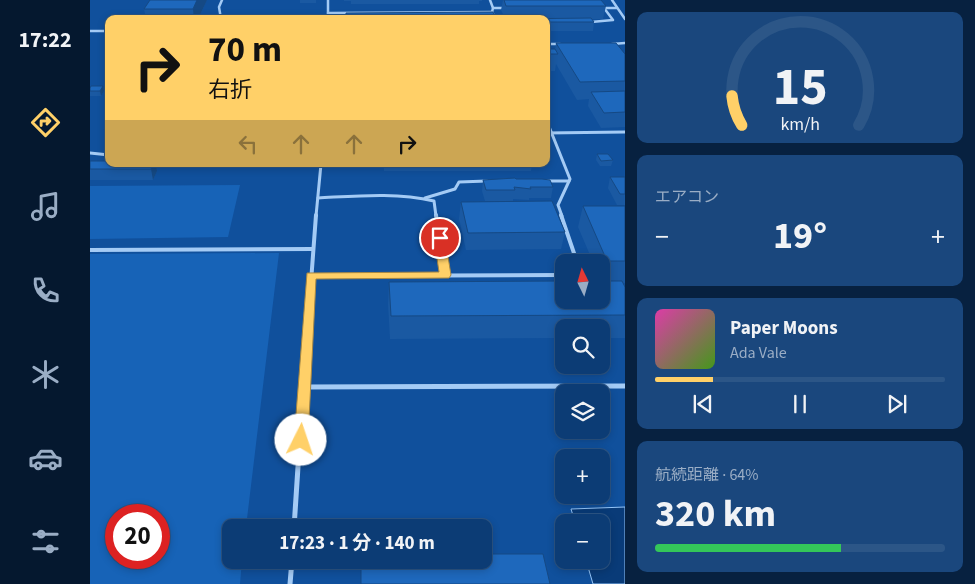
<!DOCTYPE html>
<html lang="ja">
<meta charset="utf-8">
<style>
:root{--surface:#0c3c75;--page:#1a477d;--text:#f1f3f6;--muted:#9aadc5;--line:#2c5687;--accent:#ffd068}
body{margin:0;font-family:"Source Sans 3","Noto Sans JP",sans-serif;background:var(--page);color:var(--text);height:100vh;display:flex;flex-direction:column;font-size:19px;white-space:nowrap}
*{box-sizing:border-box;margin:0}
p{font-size:16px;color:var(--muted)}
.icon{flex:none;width:28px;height:28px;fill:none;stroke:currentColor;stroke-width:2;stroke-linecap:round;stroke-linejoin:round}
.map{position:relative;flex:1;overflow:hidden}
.side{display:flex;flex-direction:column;gap:12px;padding:12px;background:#072140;width:350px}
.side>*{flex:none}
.hud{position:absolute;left:15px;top:15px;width:445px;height:152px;border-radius:10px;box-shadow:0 2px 8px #0003,0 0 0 1px var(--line);background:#ffd068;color:#111;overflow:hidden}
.needle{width:32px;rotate:355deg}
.fabs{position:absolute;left:465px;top:254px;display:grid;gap:10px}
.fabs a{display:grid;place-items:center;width:55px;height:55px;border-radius:10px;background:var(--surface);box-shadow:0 2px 8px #0003,0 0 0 1px var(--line);font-size:25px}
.speed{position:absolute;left:15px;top:504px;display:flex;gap:10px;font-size:25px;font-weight:700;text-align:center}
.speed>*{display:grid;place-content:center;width:65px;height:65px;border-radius:50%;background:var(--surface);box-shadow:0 2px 8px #0003,0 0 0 1px var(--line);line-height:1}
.speed .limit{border:8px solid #d22;background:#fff;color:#111}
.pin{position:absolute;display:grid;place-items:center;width:42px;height:42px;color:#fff;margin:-21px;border:2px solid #fff;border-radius:50%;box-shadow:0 1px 5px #0007}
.me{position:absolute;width:55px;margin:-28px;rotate:4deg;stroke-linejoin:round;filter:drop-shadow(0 0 4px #0008)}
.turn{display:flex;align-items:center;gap:18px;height:105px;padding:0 20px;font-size:22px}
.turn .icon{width:65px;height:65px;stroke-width:2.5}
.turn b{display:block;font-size:35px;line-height:42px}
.lanes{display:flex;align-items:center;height:48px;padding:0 20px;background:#0003;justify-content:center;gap:25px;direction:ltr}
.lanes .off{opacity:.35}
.big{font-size:38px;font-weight:700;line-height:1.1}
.side .widget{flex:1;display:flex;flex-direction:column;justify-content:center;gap:8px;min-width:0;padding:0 18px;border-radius:10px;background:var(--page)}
.side .dial{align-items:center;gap:0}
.dial svg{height:130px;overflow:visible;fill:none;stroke:var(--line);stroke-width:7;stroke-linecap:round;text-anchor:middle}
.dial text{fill:var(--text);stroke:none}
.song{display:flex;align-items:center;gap:15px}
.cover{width:60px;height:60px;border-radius:8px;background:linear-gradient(135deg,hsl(320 70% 55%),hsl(100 70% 35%))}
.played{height:5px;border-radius:2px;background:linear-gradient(90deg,var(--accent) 20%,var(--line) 20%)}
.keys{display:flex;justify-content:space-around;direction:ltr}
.heat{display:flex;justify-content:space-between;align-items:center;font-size:28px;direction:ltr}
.charge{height:8px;border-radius:4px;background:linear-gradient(90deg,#34c759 64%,var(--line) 0)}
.trip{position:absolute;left:132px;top:519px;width:270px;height:50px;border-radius:10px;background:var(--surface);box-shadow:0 2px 8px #0003,0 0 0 1px var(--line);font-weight:700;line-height:50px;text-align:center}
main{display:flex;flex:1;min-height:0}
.dock{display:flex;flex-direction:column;width:90px;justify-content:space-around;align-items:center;background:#05182f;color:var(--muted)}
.dock .icon{width:35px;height:35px}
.dock .active{color:var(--accent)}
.dock b{font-size:22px;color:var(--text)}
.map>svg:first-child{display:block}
.green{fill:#1763b7;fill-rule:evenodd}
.water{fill:#093b78;stroke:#96c6f8}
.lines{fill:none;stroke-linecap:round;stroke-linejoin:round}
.lane-far3{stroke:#a4cbf5;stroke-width:2.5}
.lane-far2{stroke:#a4cbf5;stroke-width:3}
.lane-far1{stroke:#a4cbf5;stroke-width:4}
.lane{stroke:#a4cbf5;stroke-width:5}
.wall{fill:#1a59a2}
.shaded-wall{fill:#154984}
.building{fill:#1e68bc;stroke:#154984}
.route{fill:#ffd068;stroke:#a68744}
</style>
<main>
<nav class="dock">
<b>17:22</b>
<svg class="icon active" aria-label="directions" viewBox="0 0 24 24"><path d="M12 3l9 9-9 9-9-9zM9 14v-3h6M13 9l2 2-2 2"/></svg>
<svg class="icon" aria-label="music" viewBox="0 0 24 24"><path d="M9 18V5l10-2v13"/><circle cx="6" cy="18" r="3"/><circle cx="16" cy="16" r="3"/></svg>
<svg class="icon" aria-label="phone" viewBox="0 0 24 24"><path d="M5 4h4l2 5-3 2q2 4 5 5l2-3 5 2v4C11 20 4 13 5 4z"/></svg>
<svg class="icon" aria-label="climate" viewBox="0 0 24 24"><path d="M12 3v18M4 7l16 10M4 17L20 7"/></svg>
<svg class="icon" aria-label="car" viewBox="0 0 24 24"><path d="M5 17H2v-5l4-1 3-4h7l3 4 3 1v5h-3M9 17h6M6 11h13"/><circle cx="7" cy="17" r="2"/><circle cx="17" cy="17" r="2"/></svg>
<svg class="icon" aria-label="filters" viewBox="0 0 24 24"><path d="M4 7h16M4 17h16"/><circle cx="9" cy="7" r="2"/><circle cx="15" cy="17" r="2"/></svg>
</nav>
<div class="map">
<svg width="535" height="584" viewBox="0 0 535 584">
<rect width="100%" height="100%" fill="#10509c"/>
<g class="green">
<path d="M150,185L138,237L0,239V186Z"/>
<path d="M189,253L156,527L141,528V560H152L150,584H0V254ZM26,515H69V558H26Z"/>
</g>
<path class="water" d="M535,507V584H503L496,560H511V522H485L481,509Z"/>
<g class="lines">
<g class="lane-far3">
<path d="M238,0V19"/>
<path d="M400,0L403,8L402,12L406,19"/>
<path d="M522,0L535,19"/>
<path d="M403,8H416"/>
<path d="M510,8H527"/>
<path d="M238,13L402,12"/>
<path d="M131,19L129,7L132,0"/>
<path d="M501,22L523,20L514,8"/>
<path d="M0,31H19"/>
<path d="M456,44H470"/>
<path d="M522,44L535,43"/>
</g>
<g class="lane-far2">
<path d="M456,119L480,179L468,205L472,216"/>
<path d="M456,133L535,132"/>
<path d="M0,153L19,155"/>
<path d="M457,181H479"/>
<path d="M228,198C267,196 305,192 344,201L346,216"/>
<path d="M335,198L365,189L369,182L397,181"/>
<path d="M226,216L231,164"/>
</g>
<g class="lane-far1">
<path d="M346,215L355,275"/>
<path d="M471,215L487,262"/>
<path d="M0,250L223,249"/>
<path d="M221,276L474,275"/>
<path d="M214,376L226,215"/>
</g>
<g class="lane">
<path d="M215,387L535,386"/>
<path d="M204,528L214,375"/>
<path d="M200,584L202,560"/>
</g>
</g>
<g class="wall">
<path d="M60,0H117L108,19H56L54,9Z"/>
<rect x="210" y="0" width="16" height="3"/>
<path d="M254,0H392V1H389V4H261V1H254Z"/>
<path d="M413,0H511L516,6L513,19H502L504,22L503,31H456V19L415,18L411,10Z"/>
<path d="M256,13L405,17V19H256Z"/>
<path d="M466,43L535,54V53V127L511,128L498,106L499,99L487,100L466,64L465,71H456V49L465,50Z"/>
<path d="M13,86L14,91L11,96H0V88Z"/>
<path d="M19,123V141H17L14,130Z"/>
<path d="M507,154L523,160L521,166H510L506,160Z"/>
<path d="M0,161L66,164L67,171L63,180H0Z"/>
<path d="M294,164H442L441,171H294Z"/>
<path d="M520,177H535V205H527L518,188Z"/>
<path d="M426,179L463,187L461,198H439V200L423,199V201H395L392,191L393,180Z"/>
<path d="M371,202L475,232L471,249L376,250L369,219Z"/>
<path d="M493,206H535V283H533L535,287V338H511V328H474V338L300,339L298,304L299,282L511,300V262H503L488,227Z"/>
</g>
<g class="shaded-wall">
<path d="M107,0H117L108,19H104L103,9Z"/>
<path d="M13,86L14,91L11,96L10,91Z"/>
<path d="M64,164H66L67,171L63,180L61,169Z"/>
</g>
<g class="building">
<path d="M60,0H107L103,9H54Z"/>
<path d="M414,0H511L516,6H416Z"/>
<path d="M403,12L405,17H398L399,19H261V17H256V13Z"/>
<path d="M501,18L504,22H456V19H420Z"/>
<path d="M466,43H526L535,54V81L490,82Z"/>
<path d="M456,49H465L468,54H456Z"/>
<path d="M1,86H13L10,91H0V88Z"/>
<path d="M535,91V112L514,113L501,92Z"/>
<path d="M18,123H19V130H14Z"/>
<path d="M507,154H518L523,160L511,161Z"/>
<path d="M0,161H19V164H64L61,169H0Z"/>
<path d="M520,177H535V194H530Z"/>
<path d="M425,178L426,179H452L460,180L463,187H440L441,189L424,187L425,190H396L393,180Z"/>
<path d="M462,201L475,232L378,233L371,202Z"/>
<path d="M493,206H535V261H517Z"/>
<path d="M474,281V300H511V281H532L535,287V315L301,316L299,282Z"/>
<path d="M394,554H453L460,584H271V560H394Z"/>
</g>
<path class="route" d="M350,235L355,238L361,275L359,278L226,279L218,440L216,443L211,445L206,443L204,440L217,273L349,272L344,238Z"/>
</svg>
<div class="fabs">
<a><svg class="needle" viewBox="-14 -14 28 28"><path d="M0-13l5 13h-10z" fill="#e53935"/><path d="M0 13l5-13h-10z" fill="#9aadc5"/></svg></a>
<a><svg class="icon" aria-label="search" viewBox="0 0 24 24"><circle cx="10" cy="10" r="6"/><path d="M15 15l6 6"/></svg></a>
<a><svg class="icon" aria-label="layers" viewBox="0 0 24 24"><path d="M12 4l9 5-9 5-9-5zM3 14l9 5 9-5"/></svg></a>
<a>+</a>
<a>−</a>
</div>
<div class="speed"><div class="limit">20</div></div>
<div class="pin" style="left:350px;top:238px;background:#d93025"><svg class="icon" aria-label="arrive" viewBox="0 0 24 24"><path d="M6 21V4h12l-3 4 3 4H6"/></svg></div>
<svg class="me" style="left:211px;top:440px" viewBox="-20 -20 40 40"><circle r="19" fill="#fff"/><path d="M0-13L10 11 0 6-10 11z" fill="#ffd068"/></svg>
<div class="trip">17:23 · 1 分 · 140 m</div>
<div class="hud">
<div class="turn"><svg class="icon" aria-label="right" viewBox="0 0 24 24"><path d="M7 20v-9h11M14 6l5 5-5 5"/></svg><div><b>70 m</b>右折</div></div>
<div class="lanes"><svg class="icon off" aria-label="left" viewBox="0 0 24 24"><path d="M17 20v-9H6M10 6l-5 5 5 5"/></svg><svg class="icon off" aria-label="ahead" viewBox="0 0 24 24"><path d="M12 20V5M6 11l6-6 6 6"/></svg><svg class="icon off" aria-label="ahead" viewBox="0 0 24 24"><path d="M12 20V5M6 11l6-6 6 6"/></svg><svg class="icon" aria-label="right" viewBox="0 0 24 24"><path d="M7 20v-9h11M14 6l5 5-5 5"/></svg></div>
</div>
</div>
<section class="side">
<div class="widget dial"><svg viewBox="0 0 100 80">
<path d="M14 69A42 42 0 1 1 86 69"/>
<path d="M14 69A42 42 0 0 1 8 51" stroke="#ffd068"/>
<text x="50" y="56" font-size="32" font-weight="700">15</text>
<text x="50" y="72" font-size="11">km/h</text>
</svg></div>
<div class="widget"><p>エアコン</p>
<div class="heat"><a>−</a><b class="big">19°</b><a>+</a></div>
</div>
<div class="widget">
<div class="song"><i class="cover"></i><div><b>Paper Moons</b><p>Ada Vale</p></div></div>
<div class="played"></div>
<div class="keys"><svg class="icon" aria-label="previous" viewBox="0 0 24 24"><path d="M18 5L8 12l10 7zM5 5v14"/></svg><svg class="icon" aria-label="pause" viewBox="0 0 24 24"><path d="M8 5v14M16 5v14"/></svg><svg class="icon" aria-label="next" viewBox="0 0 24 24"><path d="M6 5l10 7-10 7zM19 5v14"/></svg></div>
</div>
<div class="widget"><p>航続距離 · 64%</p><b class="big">320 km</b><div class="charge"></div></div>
</section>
</main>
